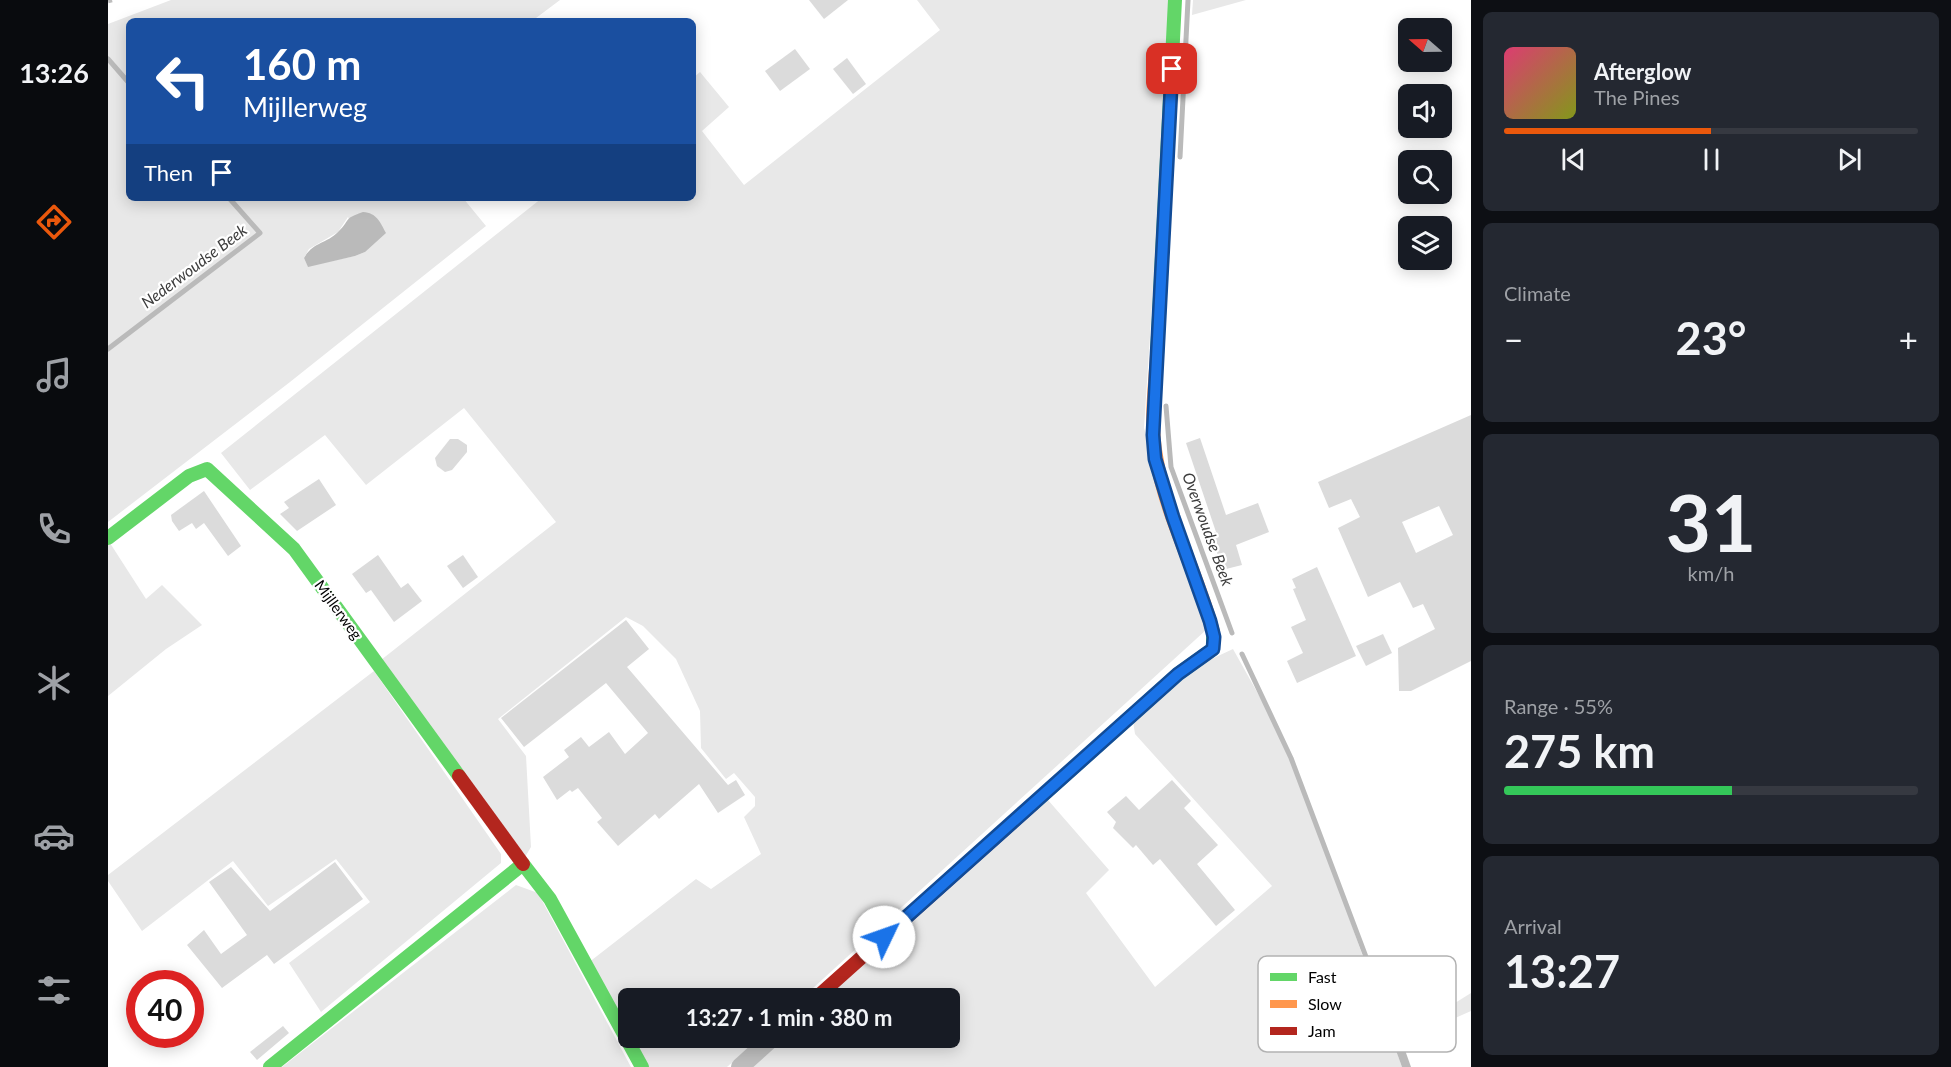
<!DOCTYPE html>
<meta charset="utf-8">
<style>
:root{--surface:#171b24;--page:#242831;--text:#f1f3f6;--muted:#9ea1a6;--line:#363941;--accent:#ea580c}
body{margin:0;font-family:Lato,sans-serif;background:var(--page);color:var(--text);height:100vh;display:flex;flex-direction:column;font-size:22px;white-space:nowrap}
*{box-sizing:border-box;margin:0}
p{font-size:20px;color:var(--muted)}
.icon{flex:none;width:33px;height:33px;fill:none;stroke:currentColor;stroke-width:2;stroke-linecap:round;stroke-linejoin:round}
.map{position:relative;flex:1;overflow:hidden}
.details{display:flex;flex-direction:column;gap:12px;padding:12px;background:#0d0f14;width:480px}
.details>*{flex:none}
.top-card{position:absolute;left:18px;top:18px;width:570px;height:183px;border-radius:9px;box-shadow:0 3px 15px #0003;background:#1a4fa0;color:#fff;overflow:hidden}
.needle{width:39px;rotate:290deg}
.tools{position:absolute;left:1290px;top:18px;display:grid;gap:12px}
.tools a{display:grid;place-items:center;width:54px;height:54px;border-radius:9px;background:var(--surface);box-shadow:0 3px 15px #0003;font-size:30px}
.speed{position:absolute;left:18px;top:970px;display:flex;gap:12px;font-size:30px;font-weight:700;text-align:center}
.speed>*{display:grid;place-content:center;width:78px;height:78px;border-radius:50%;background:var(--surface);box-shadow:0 3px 15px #0003;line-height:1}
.speed .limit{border:9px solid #d22;background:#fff;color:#111}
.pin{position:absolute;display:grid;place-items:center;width:51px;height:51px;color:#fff;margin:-26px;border-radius:12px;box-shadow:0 3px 9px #0006}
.me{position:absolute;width:66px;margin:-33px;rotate:48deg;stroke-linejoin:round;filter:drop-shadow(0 0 4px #0008)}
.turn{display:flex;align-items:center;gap:21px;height:126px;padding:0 18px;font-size:27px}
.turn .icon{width:78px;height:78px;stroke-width:2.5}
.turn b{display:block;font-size:42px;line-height:51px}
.then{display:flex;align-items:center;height:57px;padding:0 18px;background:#0003;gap:12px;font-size:22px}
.big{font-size:45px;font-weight:700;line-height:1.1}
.details .card{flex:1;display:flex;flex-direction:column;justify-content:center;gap:9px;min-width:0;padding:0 21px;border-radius:9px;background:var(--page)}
.details .dial{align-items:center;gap:0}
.dial b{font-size:78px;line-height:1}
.song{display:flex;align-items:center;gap:18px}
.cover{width:72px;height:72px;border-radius:9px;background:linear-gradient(135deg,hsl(340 70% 55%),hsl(70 70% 35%))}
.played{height:6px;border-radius:3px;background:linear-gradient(90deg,var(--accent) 50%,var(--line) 50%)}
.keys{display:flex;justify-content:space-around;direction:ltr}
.heat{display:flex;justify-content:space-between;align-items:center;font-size:33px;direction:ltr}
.charge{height:9px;border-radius:4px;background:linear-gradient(90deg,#34c759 55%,var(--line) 0)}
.trip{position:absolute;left:510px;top:988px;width:342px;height:60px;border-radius:9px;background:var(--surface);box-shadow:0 3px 15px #0003;font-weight:700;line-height:60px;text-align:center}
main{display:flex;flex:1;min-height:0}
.tab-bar{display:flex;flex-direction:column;width:108px;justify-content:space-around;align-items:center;background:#090b0e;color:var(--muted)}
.tab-bar .icon{width:42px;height:42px}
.tab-bar .current{color:var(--accent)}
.tab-bar b{font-size:27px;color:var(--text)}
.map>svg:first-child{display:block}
.green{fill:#e8e8e8;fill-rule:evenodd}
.water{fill:#bababa}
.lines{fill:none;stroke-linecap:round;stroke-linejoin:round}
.stream{stroke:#bababa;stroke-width:5}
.building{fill:#dbdbdb;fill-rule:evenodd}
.street{stroke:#bdbdbd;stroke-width:18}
.fast{stroke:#63d668;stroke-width:14}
.slow{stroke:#ff974d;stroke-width:14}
.jam{stroke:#b3261e;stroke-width:14}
.rail{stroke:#bdbdbd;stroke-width:4.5;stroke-dasharray:9 3 1.5 3;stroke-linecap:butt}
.route-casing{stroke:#114b97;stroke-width:15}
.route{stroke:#1a73e8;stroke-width:10}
.labels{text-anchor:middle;stroke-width:4.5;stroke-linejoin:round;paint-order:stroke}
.street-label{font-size:15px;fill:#000;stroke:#fff}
.water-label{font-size:16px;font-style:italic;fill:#3d3d3d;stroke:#fff}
.key{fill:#fff;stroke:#b2b2b2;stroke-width:1.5}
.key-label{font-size:16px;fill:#000}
</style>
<main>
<nav class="tab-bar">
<b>13:26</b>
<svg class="icon current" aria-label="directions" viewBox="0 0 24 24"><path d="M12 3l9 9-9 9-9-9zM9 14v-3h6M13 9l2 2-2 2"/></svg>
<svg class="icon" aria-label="music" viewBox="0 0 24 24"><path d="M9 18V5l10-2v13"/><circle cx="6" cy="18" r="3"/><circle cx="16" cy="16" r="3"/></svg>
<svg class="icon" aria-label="phone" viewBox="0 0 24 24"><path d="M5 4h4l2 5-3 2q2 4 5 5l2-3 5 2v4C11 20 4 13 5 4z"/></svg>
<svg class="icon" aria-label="climate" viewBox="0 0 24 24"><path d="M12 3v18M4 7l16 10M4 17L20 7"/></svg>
<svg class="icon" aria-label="car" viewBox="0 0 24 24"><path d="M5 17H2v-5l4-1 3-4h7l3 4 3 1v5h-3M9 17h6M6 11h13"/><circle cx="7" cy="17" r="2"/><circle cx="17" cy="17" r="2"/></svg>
<svg class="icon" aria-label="filters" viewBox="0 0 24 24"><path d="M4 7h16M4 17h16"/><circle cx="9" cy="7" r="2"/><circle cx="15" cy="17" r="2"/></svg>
</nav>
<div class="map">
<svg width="1363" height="1067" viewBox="0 0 1363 1067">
<rect width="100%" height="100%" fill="#fff"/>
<g class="green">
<path d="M63,0H452L424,21H21V198H355L378,226L182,382L0,522V24ZM240,217L257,252L247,256L200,266L196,258L201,249L230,232Z"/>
<path d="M809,0H1064L1036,428L1098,630L693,999H520V1033L480,963L588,879L603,889L653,854L636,817L647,806V797L626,773L618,779L593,748L592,711L568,659L535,626L518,617L390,719L418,756L423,847L417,857L273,660L448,522L356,408L258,485L217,435L142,490L113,453L434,198H585V78L592,72L621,107L594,131L636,185L832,30Z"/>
<path d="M1085,0H1138L1084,15Z"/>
<path d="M0,540L38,599L54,585L94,625L58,649L0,696Z"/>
<path d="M1125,649L1182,751L1294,1067H638L671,1038H842V999H715L940,800L1001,870L978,893L1047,987L1164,886L1027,734L1025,721L1095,663Z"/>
<path d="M266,671L393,854V863L213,1012L181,963L262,902L228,859L160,906L125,861L34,931L0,881V875Z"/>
<path d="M408,885L430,893L523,1067H174Z"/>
<path d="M1363,993V1011L1311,1034L1299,1033Z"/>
<path d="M523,1038H651L619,1067H540Z"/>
</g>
<g class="water">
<path d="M255,212C269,213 272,222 278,233L257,252L247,256L200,267L196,258C205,242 218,244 230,232C243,220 234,219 255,212Z"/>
<path d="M1282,1034L1292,1036L1303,1067H1294Z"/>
</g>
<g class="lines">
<g class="stream">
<path d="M0,59L21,83"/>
<path d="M1072,157L1080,0"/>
<path d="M0,349L152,233L121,198"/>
<path d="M1058,406L1063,467L1124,633"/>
<path d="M1134,654L1183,758L1289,1039"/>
</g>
</g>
<g class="building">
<path d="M701,0H740L716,19Z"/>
<path d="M687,49L702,69L672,91L657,71Z"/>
<path d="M739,58L758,84L745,94L725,69Z"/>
<path d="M1363,415V661L1303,691H1291L1290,648L1327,629L1315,604L1305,608L1292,582L1260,597L1230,528L1252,517L1243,499L1221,508L1210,482ZM1331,506L1345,535L1308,553L1294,522Z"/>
<path d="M1092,438L1118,515L1150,503L1161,532L1128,545L1134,565L1118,569L1115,558L1111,559L1103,533L1108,532L1078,443Z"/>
<path d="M342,439H350L359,445V452L344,470L337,472L329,466L327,458Z"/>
<path d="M211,479L228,505L189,531L172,514L181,508L176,502Z"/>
<path d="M96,491L133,546L120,556L96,523L88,529L84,523L71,531L64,521L63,515Z"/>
<path d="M270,555L293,588L300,583L314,601L286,622L263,590L258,593L244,574Z"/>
<path d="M355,555L370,577L355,588L339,566Z"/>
<path d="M1209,567L1248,656L1189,683L1179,661L1195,653L1183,627L1198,620L1185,589L1188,588L1184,579Z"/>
<path d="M518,620L541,649L519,667L620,785L628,780L637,795L610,813L591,784L551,819L547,814L510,846L489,822L494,818L470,788L464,792L462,790L449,800L435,777L461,757L456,750L473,737L481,747L501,732L517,754L540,733L498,683L416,747L393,718Z"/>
<path d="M1275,634L1284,653L1258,666L1248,646Z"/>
<path d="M1064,780L1083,801L1076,808L1110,845L1089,864L1127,910L1108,926L1052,859L1045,865L1028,845L1025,848L1005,828L1008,822L999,812L1018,796L1031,810Z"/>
<path d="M227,862L255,899L166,964L159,955L114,988L79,945L96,930L113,954L139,935L101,882L123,867L162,911Z"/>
<path d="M175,1026L181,1033L149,1060L142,1052Z"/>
</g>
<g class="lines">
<path class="street" d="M632,1067L664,1038"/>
<g class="fast">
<path d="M1049,355L1067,0"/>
<path d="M0,538L81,476L99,469L186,549L351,776"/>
<path d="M925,804L1070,674L1105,649V632"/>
<path d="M162,1067L415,864L442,899L534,1067"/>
</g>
<path class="slow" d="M1049,355C1047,388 1042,423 1048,456C1058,518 1090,573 1105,632"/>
<g class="jam">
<path d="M351,776L415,864"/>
<path d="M707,999L925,804"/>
</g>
<path class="rail" d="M0,1L4,0"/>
</g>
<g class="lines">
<g class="route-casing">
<path id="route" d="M776,937L1070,674L1105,649L1106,637L1102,621L1065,517L1047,459L1045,435L1064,69"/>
</g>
<use href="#route" class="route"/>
</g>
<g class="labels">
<g class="street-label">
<text transform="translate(230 610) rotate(54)" y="5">Mijllerweg</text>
</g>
<g class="water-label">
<text transform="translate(86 266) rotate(-37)" y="6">Nederwoudse Beek</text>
<text transform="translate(1100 529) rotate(70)" y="6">Overwoudse Beek</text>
</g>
</g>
<rect x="1150" y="956" width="198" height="96" rx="9" class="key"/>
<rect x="1162" y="973" width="27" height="8" fill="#63d668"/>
<rect x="1162" y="1000" width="27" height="8" fill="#ff974d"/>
<rect x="1162" y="1027" width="27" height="8" fill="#b3261e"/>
<g class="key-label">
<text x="1200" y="983">Fast</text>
<text x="1200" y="1010">Slow</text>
<text x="1200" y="1037">Jam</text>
</g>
</svg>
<div class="tools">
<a><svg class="needle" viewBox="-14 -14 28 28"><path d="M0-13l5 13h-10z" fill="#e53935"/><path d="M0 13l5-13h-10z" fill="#9ea1a6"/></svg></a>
<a><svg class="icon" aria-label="sound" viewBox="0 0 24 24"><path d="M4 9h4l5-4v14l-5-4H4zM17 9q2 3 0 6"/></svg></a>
<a><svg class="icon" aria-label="search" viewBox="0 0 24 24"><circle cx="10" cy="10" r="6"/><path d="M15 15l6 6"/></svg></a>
<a><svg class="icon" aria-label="layers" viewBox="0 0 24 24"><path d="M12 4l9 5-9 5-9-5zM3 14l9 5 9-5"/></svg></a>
</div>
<div class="speed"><div class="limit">40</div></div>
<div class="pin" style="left:1064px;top:69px;background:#d93025"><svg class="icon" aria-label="arrive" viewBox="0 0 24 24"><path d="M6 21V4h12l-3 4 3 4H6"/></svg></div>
<svg class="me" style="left:776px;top:937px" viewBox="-20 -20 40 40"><circle r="19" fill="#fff"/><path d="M0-13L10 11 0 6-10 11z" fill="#1a73e8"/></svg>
<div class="trip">13:27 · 1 min · 380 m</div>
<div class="top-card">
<div class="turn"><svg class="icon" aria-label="left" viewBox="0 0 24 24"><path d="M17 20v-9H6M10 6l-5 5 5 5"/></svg><div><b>160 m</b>Mijllerweg</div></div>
<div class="then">Then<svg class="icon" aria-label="arrive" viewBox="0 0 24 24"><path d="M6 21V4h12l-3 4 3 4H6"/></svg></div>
</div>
</div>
<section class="details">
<div class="card">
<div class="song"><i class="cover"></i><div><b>Afterglow</b><p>The Pines</p></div></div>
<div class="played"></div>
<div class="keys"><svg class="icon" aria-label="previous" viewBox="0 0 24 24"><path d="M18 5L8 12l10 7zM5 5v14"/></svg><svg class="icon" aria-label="pause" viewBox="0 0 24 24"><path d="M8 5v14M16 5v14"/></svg><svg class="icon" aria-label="next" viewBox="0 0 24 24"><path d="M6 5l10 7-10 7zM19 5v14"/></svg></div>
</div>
<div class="card"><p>Climate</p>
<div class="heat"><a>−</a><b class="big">23°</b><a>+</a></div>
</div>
<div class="card dial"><b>31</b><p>km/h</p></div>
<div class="card"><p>Range · 55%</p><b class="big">275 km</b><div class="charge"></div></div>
<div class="card"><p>Arrival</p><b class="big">13:27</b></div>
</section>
</main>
